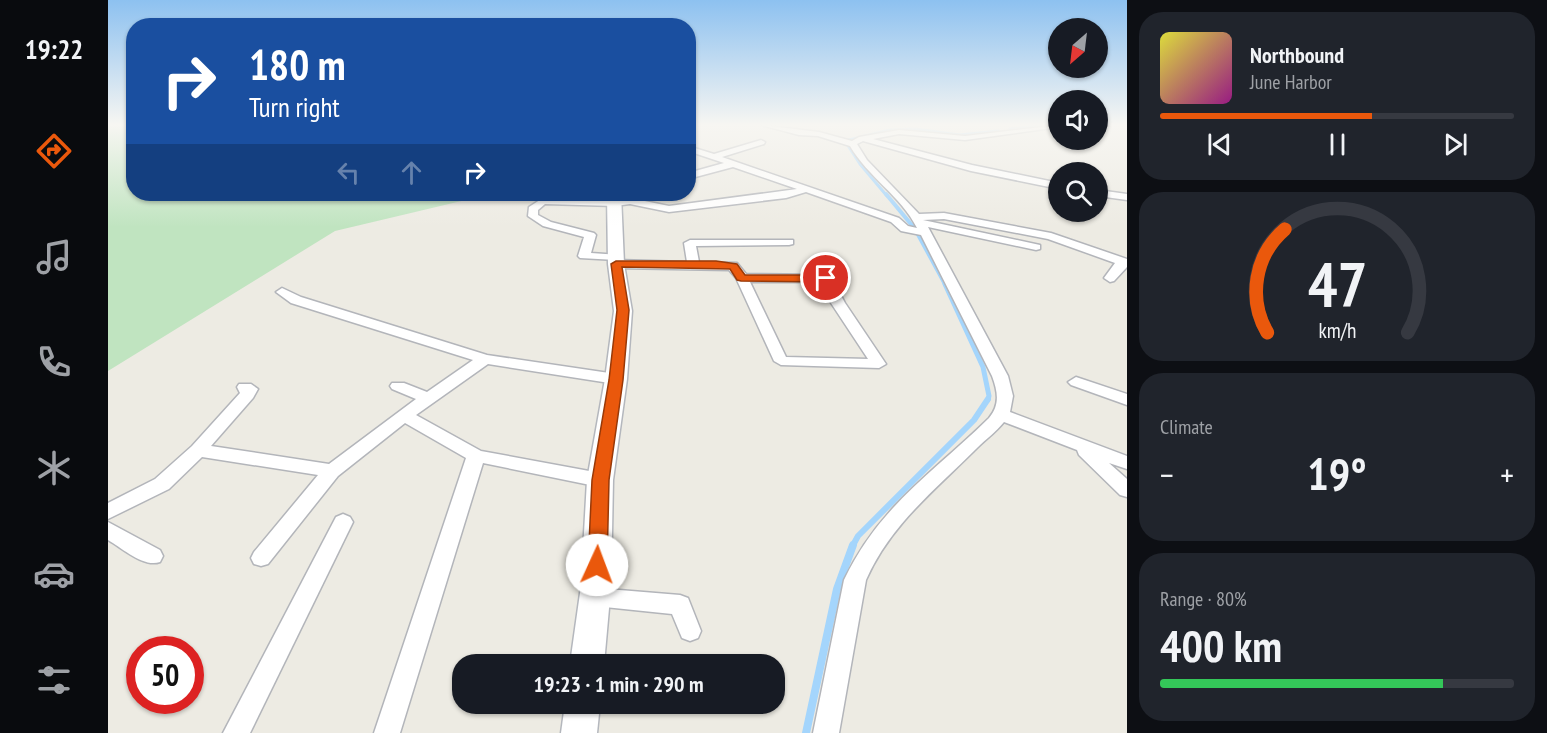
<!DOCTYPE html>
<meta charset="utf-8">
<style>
:root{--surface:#171b24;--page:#20242c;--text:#f1f3f6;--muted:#9ea1a6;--line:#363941;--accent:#ea580c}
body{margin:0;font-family:"PT Sans Narrow",sans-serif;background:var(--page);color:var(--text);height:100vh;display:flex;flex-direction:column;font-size:22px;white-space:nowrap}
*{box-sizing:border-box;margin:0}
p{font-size:20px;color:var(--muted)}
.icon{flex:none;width:33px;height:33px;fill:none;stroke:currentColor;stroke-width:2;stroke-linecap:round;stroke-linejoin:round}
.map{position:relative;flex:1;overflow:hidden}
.side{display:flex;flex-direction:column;gap:12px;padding:12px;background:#0d0f14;width:420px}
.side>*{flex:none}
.hud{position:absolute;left:18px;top:18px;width:570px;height:183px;border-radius:24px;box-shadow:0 2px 4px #0004;background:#1a4fa0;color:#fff;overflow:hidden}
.needle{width:39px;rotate:208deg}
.controls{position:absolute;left:940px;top:18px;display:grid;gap:12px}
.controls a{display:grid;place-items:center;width:60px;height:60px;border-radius:50%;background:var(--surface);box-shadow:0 2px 4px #0004;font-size:30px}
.speed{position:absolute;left:18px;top:636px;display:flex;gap:12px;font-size:30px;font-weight:700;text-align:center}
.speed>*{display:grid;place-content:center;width:78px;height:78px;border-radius:50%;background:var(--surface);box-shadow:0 2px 4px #0004;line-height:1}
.speed .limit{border:9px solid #d22;background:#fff;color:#111}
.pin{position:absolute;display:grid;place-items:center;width:51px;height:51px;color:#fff;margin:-26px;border:3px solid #fff;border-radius:50%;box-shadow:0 2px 6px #0007}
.me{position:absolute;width:66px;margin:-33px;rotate:2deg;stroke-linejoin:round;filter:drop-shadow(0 0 4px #0008)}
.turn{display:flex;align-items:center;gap:21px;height:126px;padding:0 24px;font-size:27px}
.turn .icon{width:78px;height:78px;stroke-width:2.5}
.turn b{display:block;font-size:42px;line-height:51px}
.lanes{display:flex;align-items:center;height:57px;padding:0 24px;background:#0003;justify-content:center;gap:30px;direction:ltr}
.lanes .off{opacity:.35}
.big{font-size:45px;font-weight:700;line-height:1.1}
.side .card{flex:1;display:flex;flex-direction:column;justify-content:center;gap:9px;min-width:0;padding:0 21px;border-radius:24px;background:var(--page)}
.side .dial{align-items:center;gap:0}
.dial svg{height:156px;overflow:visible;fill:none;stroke:var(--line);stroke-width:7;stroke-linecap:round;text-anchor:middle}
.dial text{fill:var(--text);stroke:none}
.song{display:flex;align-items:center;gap:18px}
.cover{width:72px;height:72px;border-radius:9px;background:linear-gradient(135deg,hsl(60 70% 55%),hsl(310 70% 35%))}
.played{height:6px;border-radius:3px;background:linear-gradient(90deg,var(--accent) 60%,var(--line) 60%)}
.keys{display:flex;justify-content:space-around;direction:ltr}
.heat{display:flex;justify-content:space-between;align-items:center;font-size:33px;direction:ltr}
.charge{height:9px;border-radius:4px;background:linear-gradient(90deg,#34c759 80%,var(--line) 0)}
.trip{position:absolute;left:344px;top:654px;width:333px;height:60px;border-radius:24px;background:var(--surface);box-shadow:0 2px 4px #0004;font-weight:700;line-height:60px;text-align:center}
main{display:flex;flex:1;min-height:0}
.menu{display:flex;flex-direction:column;width:108px;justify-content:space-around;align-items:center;background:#090b0e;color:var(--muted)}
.menu .icon{width:42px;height:42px}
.menu .active{color:var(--accent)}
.menu b{font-size:27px;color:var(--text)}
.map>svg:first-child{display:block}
.green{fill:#c0e4c0}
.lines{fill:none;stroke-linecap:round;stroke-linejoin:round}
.stream-far4{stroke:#a4d5fc;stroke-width:3}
.stream-far3{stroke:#a4d5fc;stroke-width:4}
.stream-far2{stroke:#a4d5fc;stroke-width:5}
.stream-far1{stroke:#a4d5fc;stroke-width:6}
.stream{stroke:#a4d5fc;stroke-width:8}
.street-casing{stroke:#b3b5ba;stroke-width:3}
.secondary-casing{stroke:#b4b7bd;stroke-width:3}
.street{fill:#fff;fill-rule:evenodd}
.secondary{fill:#fff;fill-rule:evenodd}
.route{fill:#ea580c;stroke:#983908;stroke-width:1.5}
</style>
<main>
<nav class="menu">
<b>19:22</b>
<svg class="icon active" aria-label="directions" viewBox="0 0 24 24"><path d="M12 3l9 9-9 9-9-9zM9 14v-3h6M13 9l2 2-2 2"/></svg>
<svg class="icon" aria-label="music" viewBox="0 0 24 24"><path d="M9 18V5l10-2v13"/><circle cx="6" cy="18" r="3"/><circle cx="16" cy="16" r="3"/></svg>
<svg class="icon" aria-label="phone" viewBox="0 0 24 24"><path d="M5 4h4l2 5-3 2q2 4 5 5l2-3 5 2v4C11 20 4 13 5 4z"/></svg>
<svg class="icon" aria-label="climate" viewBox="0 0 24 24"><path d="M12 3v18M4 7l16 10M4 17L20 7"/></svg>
<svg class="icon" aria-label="car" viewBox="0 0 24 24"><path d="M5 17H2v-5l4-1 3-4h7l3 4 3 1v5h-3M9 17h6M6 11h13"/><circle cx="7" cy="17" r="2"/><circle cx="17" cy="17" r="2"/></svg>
<svg class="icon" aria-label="filters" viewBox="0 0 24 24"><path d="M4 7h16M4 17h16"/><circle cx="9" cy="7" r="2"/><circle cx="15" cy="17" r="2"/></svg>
</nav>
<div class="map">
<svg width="1019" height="733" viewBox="0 0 1019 733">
<rect width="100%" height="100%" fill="#edebe3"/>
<path class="green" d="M0,125H25L26,194H383L227,231L0,371Z"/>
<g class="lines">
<g class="stream-far4">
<path d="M902,129L938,125"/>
<path d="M779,196L752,164L737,141L782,130L808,129L851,135L890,131"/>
</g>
<path class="stream-far3" d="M778,194L807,229L838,286"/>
<path class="stream-far2" d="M837,284L875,367L881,396L880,400"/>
<path class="stream-far1" d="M744,547L750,536L866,420L880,399"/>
<path class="stream" d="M698,733L729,589L745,545"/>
<g class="street-casing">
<g id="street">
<path d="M653,125L711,132L744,141L751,137L791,130L857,136L951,125V127L857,140L791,134L765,139L864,165L951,183V189L863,171L755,141L749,144L759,160L811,214L836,213L943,233L1019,259V267L1006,281L1002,282L996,278L1007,263L940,239L836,219L815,220L932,245V249L928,250L820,227L900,376L905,396L902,412L1019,456V469L1001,463L1019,479V497L1012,495L971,455L969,450L896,422C888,432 878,439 869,448C827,490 782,525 758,580L731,733H705L736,580C772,505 824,474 881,418C892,405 890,392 884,376L813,235L793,231L783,222L698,192L678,198L561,212L522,204L507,206L437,204L430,210V215L443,222L486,233L488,235L483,253L512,255L514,257L508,260L579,262L576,243L582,240H685V244L681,245L588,246L591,262L629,263L638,274L722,275L737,303L778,364L771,368L673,365L666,361L628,278L621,270L508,268L502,264L508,260L472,258L470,256L476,237L435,226L420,216L421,207L435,198L503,200L522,198L561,206L689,189L625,167L580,179V173L616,163L580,151V146L606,154L653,140L657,142L656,144L614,157L791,218L800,226L809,228C793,196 760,177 742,146L710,136L691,135ZM642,282H714L723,303L760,359L678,357Z"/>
<path d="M990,190L1019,194V200L990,196Z"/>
<path d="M174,288L193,297L379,355L508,374L516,379L508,384L380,364L308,415L373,451L492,473L499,475L501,480L499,485L492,487L375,463L292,733H266L358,458L297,423L230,476L160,564L153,566L146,564L143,558L146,552L210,475L94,457L61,489L0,519V503L47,479L84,446L132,393L129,387L131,384H143L150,389L145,398L103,446L221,464L308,399L284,389L282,386L284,383H296L319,392L365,360L183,303L168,292Z"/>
<path d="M968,377L1019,394V405L963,385L960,382Z"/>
<path d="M235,514L242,517L245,522L142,733H115L228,517Z"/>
<path d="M0,522L52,550L55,556L52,562C36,568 14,548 0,540Z"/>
<path d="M487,588L572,595L580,598L593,631L590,638L582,641L574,638L564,614L487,606L479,604L476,597L479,590Z"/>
</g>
</g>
<g class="secondary-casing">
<g id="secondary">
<path d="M499,194H513L516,264L524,311L519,379L505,480L503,586L496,664H462L473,586L479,480L497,379L506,311L500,264Z"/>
<path d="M457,704H492L489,733H453Z"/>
</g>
</g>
<use href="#street" class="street"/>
<use href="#secondary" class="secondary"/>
</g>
<linearGradient id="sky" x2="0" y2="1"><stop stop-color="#8dc1f0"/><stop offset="0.55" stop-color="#f7f6f2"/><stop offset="1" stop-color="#f7f6f2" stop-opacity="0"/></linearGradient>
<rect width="1019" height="227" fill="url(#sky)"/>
<path class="route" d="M508,261H608L629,264L637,275H718L724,278L718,282L633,281L629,280L622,269L514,267L521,310L515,380L501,480L499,565L496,570L489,573L482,570L480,565L484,480L501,380L509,310L503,264Z"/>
</svg>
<div class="controls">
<a><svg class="needle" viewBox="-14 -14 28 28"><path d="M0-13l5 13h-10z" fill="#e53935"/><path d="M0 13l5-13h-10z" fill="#9ea1a6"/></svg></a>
<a><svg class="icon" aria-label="sound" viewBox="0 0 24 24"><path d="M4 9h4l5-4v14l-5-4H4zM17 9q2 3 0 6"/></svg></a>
<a><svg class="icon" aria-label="search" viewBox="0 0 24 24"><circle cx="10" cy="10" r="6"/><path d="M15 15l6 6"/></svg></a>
</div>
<div class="speed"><div class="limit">50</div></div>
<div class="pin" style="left:718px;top:278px;background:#d93025"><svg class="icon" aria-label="arrive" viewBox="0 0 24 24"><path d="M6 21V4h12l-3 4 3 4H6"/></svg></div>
<svg class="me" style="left:489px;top:565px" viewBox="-20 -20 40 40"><circle r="19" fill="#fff"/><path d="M0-13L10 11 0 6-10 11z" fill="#ea580c"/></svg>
<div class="trip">19:23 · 1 min · 290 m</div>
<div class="hud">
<div class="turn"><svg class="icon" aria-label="right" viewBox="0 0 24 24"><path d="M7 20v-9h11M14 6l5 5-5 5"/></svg><div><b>180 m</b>Turn right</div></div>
<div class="lanes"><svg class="icon off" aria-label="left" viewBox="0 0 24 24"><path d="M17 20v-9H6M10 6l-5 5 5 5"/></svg><svg class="icon off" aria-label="ahead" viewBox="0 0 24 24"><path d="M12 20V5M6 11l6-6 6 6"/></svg><svg class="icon" aria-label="right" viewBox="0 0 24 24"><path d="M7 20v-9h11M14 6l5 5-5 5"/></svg></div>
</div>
</div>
<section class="side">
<div class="card">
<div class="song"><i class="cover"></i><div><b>Northbound</b><p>June Harbor</p></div></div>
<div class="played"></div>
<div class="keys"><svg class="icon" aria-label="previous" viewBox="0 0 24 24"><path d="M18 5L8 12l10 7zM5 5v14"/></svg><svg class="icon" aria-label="pause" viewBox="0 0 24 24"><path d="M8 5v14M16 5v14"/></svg><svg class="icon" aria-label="next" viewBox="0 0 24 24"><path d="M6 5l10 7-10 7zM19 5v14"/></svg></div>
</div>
<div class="card dial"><svg viewBox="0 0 100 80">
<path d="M14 69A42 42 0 1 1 86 69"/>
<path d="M14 69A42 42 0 0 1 23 16" stroke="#ea580c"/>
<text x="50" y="56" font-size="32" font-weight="700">47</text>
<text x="50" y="72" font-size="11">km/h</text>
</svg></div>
<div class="card"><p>Climate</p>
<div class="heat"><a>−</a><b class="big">19°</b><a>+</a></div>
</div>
<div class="card"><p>Range · 80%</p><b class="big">400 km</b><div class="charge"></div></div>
</section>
</main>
